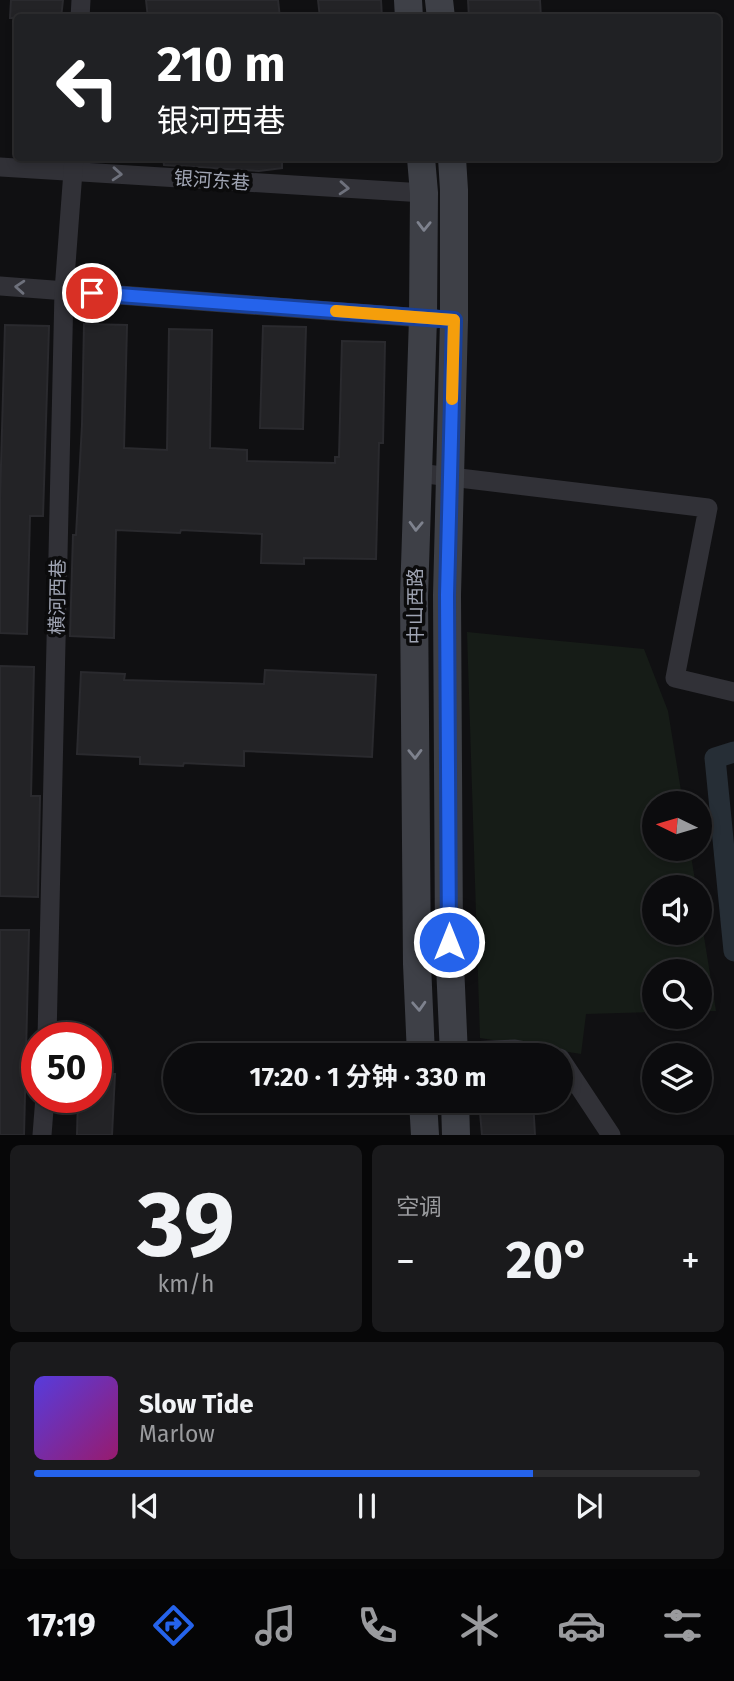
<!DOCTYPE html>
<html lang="zh">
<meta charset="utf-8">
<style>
:root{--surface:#0c0c0e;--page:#1a1a1c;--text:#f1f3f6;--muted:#9a9b9e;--line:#2c2c2e;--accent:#2563eb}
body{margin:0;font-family:"Fira Sans","Noto Sans SC",sans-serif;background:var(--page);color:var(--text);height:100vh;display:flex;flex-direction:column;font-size:26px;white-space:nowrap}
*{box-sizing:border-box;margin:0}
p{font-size:23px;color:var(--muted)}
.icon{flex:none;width:38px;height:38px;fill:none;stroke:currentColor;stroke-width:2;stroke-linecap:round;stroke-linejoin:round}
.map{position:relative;height:1135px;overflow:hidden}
.side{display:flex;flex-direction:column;gap:10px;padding:10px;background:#070708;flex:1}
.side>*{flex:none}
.banner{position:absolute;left:14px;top:14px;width:707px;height:147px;border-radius:7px;box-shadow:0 4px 10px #0003,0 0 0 2px var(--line);background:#202124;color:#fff;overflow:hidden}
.needle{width:46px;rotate:275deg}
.fabs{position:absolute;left:642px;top:791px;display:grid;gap:14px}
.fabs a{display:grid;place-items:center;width:70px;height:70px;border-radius:50%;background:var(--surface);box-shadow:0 4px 10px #0003,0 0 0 2px var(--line);font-size:35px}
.speed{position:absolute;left:21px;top:1022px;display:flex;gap:14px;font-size:35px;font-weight:700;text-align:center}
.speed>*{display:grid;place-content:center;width:91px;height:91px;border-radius:50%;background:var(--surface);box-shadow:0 4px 10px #0003,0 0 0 2px var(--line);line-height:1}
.speed .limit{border:10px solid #d22;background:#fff;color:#111}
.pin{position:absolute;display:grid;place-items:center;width:60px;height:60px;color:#fff;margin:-30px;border:4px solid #fff;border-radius:50%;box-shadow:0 2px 7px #0007}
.me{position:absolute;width:77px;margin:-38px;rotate:0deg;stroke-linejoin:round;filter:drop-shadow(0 0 5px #0008)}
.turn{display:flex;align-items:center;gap:24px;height:147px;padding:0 28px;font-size:32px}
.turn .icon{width:91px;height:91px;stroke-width:2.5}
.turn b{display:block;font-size:49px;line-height:60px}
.big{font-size:52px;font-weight:700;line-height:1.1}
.side .tile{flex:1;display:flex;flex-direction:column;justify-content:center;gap:10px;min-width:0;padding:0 24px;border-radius:10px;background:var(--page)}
.side .dial{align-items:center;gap:0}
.dial b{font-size:91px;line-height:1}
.song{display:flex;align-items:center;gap:21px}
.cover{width:84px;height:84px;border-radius:10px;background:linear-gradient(135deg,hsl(250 70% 55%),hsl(320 70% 35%))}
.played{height:7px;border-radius:4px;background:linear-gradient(90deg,var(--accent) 75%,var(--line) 75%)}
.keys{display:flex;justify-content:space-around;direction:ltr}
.heat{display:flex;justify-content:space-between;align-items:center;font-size:38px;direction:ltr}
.side .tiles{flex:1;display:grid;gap:10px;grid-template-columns:1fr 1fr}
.tile:last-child{grid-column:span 2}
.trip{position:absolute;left:163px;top:1043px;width:410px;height:70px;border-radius:35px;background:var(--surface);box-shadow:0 4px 10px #0003,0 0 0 2px var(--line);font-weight:700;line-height:70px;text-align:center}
.tab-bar{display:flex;height:112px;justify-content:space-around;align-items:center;background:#050506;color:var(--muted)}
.tab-bar .icon{width:49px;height:49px}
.tab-bar .active{color:var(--accent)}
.tab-bar b{font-size:32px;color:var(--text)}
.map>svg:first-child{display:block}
.green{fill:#161c17}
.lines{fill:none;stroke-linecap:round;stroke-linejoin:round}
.canal{stroke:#262e36;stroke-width:21}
.building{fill:#232326;stroke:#2a2a2e;stroke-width:2}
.street{stroke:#313137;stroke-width:19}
.secondary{stroke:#3e4047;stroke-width:28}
.oneway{stroke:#6e717c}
.oneway2{stroke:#7e828e}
.route-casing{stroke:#184099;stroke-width:18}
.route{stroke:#2563eb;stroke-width:12}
.slow{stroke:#f59e0b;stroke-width:12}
.labels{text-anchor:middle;stroke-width:7;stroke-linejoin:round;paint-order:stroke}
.street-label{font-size:19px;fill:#a0a5b4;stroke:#0b0b0c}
</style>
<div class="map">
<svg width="734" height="1135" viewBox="0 0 734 1135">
<rect width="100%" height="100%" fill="#101012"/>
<path class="green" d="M467,632L644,649L668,711L683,803H654V849H690L696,887H654V933H700V912L716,1011H700V971H654V1012L586,1014L581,1054L480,1038Z"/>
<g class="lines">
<path class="canal" d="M734,752L715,758L734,951"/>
</g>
<g class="building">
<path d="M11,0H63L61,18H10Z"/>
<path d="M146,0H278L280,18H148Z"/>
<path d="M318,0H381L382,18H320Z"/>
<path d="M468,0H540L541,18H469Z"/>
<path d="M163,158H282V168L259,171L164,165Z"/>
<path d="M84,324L127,325L124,448L167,450L169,329L212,330L210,448L247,450V461L335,463V457H339L342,341L385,342L383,443H379L376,559L304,558V564L261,563L262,534L181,530L180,533L116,530L114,638L70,636L73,535H76L82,425Z"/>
<path d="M5,325L49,326L43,516H30L27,634L0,633V500Z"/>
<path d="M263,326L306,327L303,429L260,428Z"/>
<path d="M0,666L34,667L31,796H40L38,897L0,896Z"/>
<path d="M265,670L376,675L372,757L244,751V766L184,763L183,766L140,764V757L77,754L81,672L125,674L124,680L264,684Z"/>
<path d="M0,930H29L24,1135H0Z"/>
<path d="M96,1074H115L112,1135H77L78,1097H96Z"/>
<path d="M479,1101H533L535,1135H482Z"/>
</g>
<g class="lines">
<g class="street">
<path d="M80,18L81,0"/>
<path d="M0,167L424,193"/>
<path d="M0,286L436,319"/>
<path d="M418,473L708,508L675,678L734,692"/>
<path d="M47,1038L64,291L74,158"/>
<path d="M421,1053L515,1049L547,1055"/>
<path d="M560,1058L611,1135"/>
<path d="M42,1135L45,1097"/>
</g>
<g class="secondary">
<path d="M408,0L409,18"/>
<path d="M439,0L441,18"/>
<path d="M421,158L424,193L423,318L414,597L417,964L421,1055"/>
<path d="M452,158L454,190V320L447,595L449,942L454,1055"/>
<path d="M423,1101L425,1135"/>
<path d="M455,1101L456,1135"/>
</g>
</g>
<defs><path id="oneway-chevron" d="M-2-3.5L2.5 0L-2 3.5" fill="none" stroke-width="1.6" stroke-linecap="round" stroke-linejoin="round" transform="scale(1.75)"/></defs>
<g class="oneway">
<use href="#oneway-chevron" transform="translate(117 174) rotate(4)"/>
<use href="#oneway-chevron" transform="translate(344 188) rotate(4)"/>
<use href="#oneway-chevron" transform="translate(20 287) rotate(-176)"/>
</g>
<g class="oneway2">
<use href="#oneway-chevron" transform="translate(424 226) rotate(91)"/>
<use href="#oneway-chevron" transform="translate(416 526) rotate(92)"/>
<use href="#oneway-chevron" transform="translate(415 754) rotate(89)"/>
<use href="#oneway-chevron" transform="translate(419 1006) rotate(87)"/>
</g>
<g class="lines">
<g class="route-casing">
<path id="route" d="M92,293L454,320L447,595L449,942"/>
</g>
<use href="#route" class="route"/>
<path class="slow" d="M336,311L454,320L452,399"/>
</g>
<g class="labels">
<g class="street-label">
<text transform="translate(212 180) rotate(4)" y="7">银河东巷</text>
<text transform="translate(57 597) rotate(-89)" y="7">横河西巷</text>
<text transform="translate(415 606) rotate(-90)" y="7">中山西路</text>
</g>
</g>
</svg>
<div class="fabs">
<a><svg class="needle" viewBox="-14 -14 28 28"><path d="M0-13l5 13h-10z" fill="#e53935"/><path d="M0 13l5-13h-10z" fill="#9a9b9e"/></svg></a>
<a><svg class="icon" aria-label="sound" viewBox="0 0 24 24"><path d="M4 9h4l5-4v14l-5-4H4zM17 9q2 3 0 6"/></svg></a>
<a><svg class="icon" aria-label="search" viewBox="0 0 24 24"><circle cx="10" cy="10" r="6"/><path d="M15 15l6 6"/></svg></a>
<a><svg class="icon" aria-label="layers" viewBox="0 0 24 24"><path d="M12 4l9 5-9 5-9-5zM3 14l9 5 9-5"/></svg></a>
</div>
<div class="speed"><div class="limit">50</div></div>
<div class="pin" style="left:92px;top:293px;background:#d93025"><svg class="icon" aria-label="arrive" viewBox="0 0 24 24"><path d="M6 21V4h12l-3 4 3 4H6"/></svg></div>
<svg class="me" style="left:449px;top:942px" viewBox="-20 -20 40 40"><circle r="17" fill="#2563eb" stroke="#fff" stroke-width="3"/><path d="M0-11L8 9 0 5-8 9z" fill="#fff"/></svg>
<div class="trip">17:20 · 1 分钟 · 330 m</div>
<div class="banner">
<div class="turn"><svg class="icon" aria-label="left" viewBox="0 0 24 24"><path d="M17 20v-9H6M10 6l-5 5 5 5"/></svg><div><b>210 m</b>银河西巷</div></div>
</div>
</div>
<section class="side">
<div class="tiles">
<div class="tile dial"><b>39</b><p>km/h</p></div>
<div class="tile"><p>空调</p>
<div class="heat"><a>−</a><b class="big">20°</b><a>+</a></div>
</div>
<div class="tile">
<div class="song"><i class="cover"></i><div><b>Slow Tide</b><p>Marlow</p></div></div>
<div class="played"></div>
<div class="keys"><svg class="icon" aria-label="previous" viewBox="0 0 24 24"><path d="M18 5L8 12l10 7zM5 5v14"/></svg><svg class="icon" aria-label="pause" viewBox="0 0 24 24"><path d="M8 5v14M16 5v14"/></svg><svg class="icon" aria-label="next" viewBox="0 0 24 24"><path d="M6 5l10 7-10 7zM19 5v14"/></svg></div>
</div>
</div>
</section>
<nav class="tab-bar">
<b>17:19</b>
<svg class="icon active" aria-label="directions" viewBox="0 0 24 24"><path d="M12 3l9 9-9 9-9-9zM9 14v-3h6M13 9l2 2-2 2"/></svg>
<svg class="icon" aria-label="music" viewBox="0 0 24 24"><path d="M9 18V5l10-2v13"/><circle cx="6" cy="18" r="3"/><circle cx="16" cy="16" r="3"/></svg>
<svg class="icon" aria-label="phone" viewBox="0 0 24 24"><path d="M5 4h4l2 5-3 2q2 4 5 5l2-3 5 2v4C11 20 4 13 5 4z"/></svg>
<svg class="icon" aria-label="climate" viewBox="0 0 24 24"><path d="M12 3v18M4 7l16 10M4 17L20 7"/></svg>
<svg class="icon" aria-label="car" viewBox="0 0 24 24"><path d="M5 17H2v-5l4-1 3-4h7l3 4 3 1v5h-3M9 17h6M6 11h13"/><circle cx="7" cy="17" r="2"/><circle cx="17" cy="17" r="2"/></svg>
<svg class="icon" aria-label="filters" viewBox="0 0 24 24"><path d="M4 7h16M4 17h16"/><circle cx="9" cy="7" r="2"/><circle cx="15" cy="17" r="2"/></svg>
</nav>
